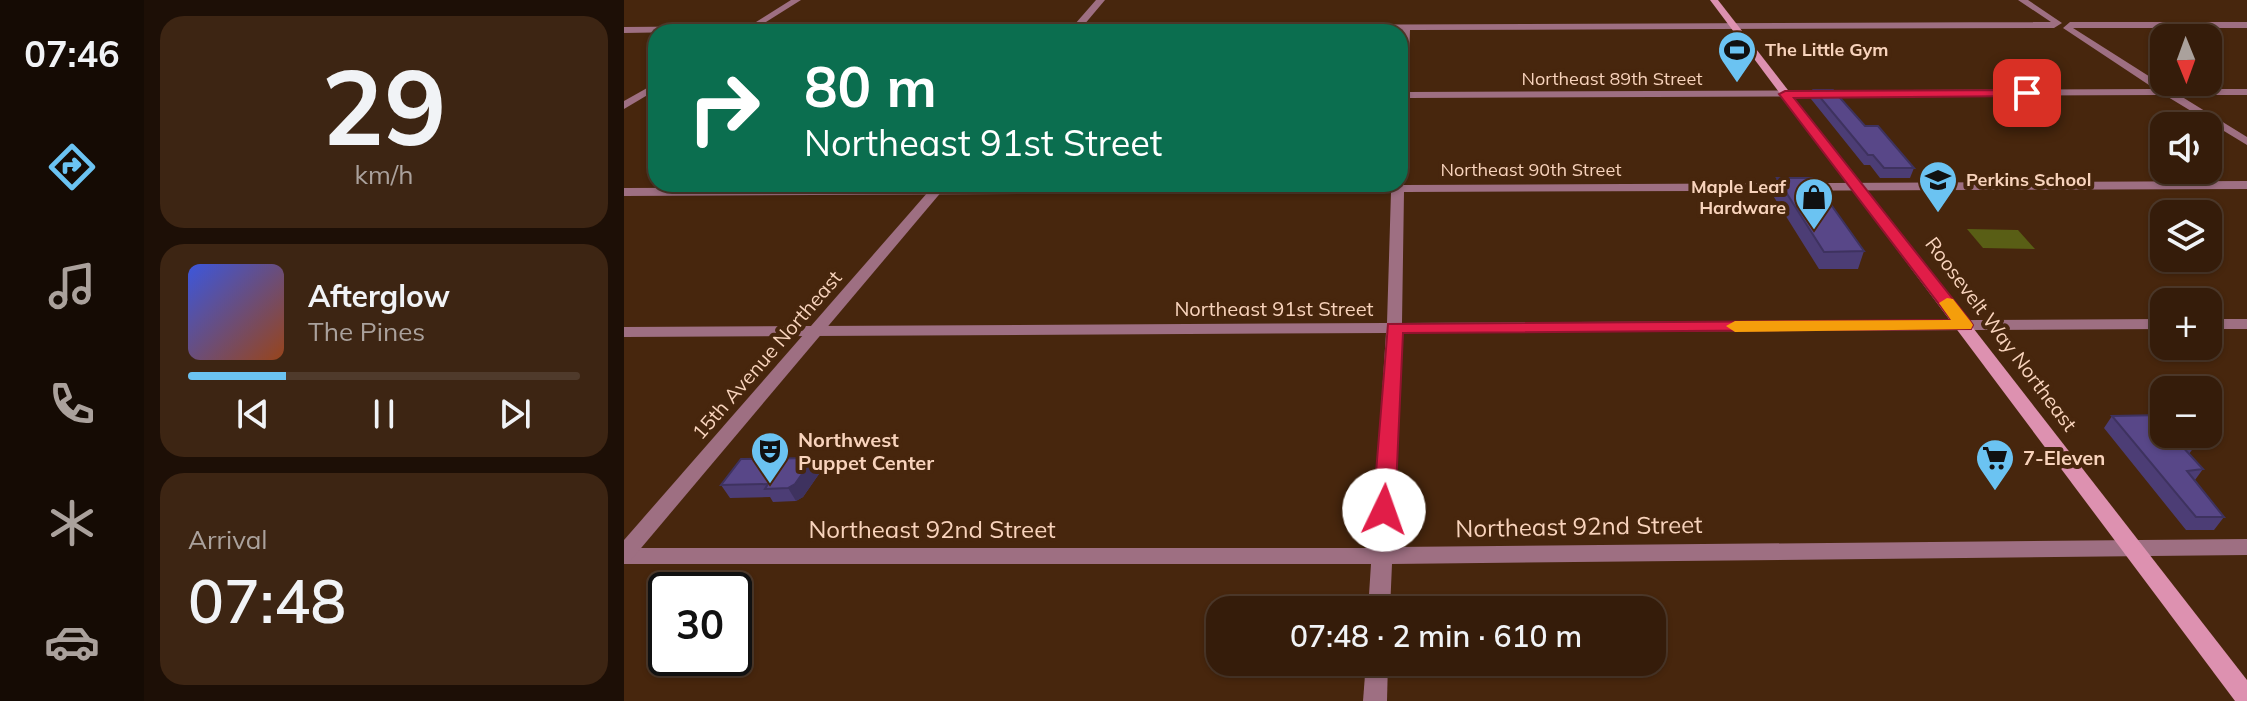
<!DOCTYPE html>
<meta charset="utf-8">
<style>
:root{--surface:#351c0a;--page:#3d2513;--text:#f1f3f6;--muted:#aaa19c;--line:#4f3a2b;--accent:#6bc3f2}
body{margin:0;font-family:Mulish,sans-serif;background:var(--page);color:var(--text);height:100vh;display:flex;flex-direction:column;font-size:30px;white-space:nowrap}
*{box-sizing:border-box;margin:0}
p{font-size:26px;color:var(--muted)}
.icon{flex:none;width:44px;height:44px;fill:none;stroke:currentColor;stroke-width:2;stroke-linecap:round;stroke-linejoin:round}
.map{position:relative;flex:1;overflow:hidden}
.drawer{display:flex;flex-direction:column;gap:16px;padding:16px;background:#1d0f06;width:480px}
.drawer>*{flex:none}
.hud{position:absolute;left:24px;top:24px;width:760px;height:168px;border-radius:24px;box-shadow:0 2px 6px #0004,0 0 0 2px var(--line);background:#0b6e4f;color:#fff;overflow:hidden}
.needle{width:52px;rotate:179deg}
.tools{position:absolute;left:1526px;top:24px;display:grid;gap:16px}
.tools a{display:grid;place-items:center;width:72px;height:72px;border-radius:16px;background:var(--surface);box-shadow:0 2px 6px #0004,0 0 0 2px var(--line);font-size:40px}
.speed{position:absolute;left:24px;top:572px;display:flex;gap:16px;font-size:40px;font-weight:700;text-align:center}
.speed>*{display:grid;place-content:center;width:104px;height:104px;border-radius:50%;background:var(--surface);box-shadow:0 2px 6px #0004,0 0 0 2px var(--line);line-height:1}
.speed .limit{border:4px solid #111;border-radius:12px;background:#fff;color:#111}
.pin{position:absolute;display:grid;place-items:center;width:68px;height:68px;color:#fff;margin:-34px;border-radius:16px;box-shadow:0 4px 12px #0006}
.me{position:absolute;width:88px;margin:-44px;rotate:3deg;stroke-linejoin:round;filter:drop-shadow(0 0 6px #0008)}
.turn{display:flex;align-items:center;gap:28px;height:168px;padding:0 24px;font-size:36px}
.turn .icon{width:104px;height:104px;stroke-width:2.5}
.turn b{display:block;font-size:56px;line-height:68px}
.big{font-size:60px;font-weight:600;line-height:1.1}
.drawer .widget{flex:1;display:flex;flex-direction:column;justify-content:center;gap:12px;min-width:0;padding:0 28px;border-radius:24px;background:var(--page)}
.drawer .dial{align-items:center;gap:0}
.dial b{font-size:104px;line-height:1}
.song{display:flex;align-items:center;gap:24px}
.cover{width:96px;height:96px;border-radius:12px;background:linear-gradient(135deg,hsl(230 70% 55%),hsl(20 70% 35%))}
.played{height:8px;border-radius:4px;background:linear-gradient(90deg,var(--accent) 25%,var(--line) 25%)}
.keys{display:flex;justify-content:space-around;direction:ltr}
.trip{position:absolute;left:582px;top:596px;width:460px;height:80px;border-radius:24px;background:var(--surface);box-shadow:0 2px 6px #0004,0 0 0 2px var(--line);font-weight:600;line-height:80px;text-align:center}
main{display:flex;flex:1;min-height:0}
.tabs{display:flex;flex-direction:column;width:144px;justify-content:space-around;align-items:center;background:#150b04;color:var(--muted)}
.tabs .icon{width:56px;height:56px}
.tabs .active{color:var(--accent)}
.tabs b{font-size:36px;color:var(--text)}
.map>svg:first-child{display:block}
.green{fill:#595e15}
.lines{fill:none;stroke-linecap:round;stroke-linejoin:round}
.minor{fill:#9e6f82;fill-rule:evenodd}
.tertiary{fill:#9e6f82;fill-rule:evenodd}
.secondary{fill:#dd91b0;fill-rule:evenodd}
.wall{fill:#4c3d75}
.shaded-wall{fill:#3e325f}
.building{fill:#584788;stroke:#3e325f;stroke-width:2}
.route{fill:#e11d48;stroke:#92132f;stroke-width:2}
.slow{fill:#f59e0b}
.labels{text-anchor:middle;stroke-width:8;stroke-linejoin:round;paint-order:stroke}
.far-poi-label{font-size:18px;font-weight:bold;fill:#f8d3bc;stroke:#47260d;text-anchor:start}
.far-street-label{font-size:18px;fill:#f8d3bc;stroke:#47260d}
.street-label{font-size:20px;fill:#f8d3bc;stroke:#47260d}
.poi-label{font-size:20px;font-weight:bold;fill:#f8d3bc;stroke:#47260d;text-anchor:start}
.near-street-label{font-size:24px;fill:#f8d3bc;stroke:#47260d}
</style>
<main>
<nav class="tabs">
<b>07:46</b>
<svg class="icon active" aria-label="directions" viewBox="0 0 24 24"><path d="M12 3l9 9-9 9-9-9zM9 14v-3h6M13 9l2 2-2 2"/></svg>
<svg class="icon" aria-label="music" viewBox="0 0 24 24"><path d="M9 18V5l10-2v13"/><circle cx="6" cy="18" r="3"/><circle cx="16" cy="16" r="3"/></svg>
<svg class="icon" aria-label="phone" viewBox="0 0 24 24"><path d="M5 4h4l2 5-3 2q2 4 5 5l2-3 5 2v4C11 20 4 13 5 4z"/></svg>
<svg class="icon" aria-label="climate" viewBox="0 0 24 24"><path d="M12 3v18M4 7l16 10M4 17L20 7"/></svg>
<svg class="icon" aria-label="car" viewBox="0 0 24 24"><path d="M5 17H2v-5l4-1 3-4h7l3 4 3 1v5h-3M9 17h6M6 11h13"/><circle cx="7" cy="17" r="2"/><circle cx="17" cy="17" r="2"/></svg>
</nav>
<section class="drawer">
<div class="widget dial"><b>29</b><p>km/h</p></div>
<div class="widget">
<div class="song"><i class="cover"></i><div><b>Afterglow</b><p>The Pines</p></div></div>
<div class="played"></div>
<div class="keys"><svg class="icon" aria-label="previous" viewBox="0 0 24 24"><path d="M18 5L8 12l10 7zM5 5v14"/></svg><svg class="icon" aria-label="pause" viewBox="0 0 24 24"><path d="M8 5v14M16 5v14"/></svg><svg class="icon" aria-label="next" viewBox="0 0 24 24"><path d="M6 5l10 7-10 7zM19 5v14"/></svg></div>
</div>
<div class="widget"><p>Arrival</p><b class="big">07:48</b></div>
</section>
<div class="map">
<svg width="1623" height="701" viewBox="0 0 1623 701">
<rect width="100%" height="100%" fill="#47260d"/>
<path class="green" d="M1343,229L1394,230L1411,249L1359,248Z"/>
<g class="lines">
<g class="minor">
<path d="M167,0H177L134,27L1427,22L1394,0H1404L1438,23L1430,28L786,30L784,92L1531,89L1439,28L1446,22H1623V28H1449L1542,87L1541,92L1536,95L784,98L782,153L776,157L777,30L128,32L124,27Z"/>
<path d="M118,26L121,27V31L0,33V27Z"/>
<path d="M32,83V90L0,109V101Z"/>
<path d="M1552,89H1623V95H1555L1623,137V145L1544,97V93Z"/>
<path d="M776,181L780,185L1623,181V189L780,192L778,323L1540,319V329L778,333L769,547L1623,539V555L768,564L766,610H744L747,564H0V548H748L762,333L0,337V327L763,323L767,192L0,196V188L768,185L776,184Z"/>
<rect x="1584" y="319" width="39" height="10"/>
<path d="M742,662H764L763,701H739Z"/>
</g>
<g class="tertiary">
<path d="M472,0H481L454,32H444Z"/>
<path d="M311,184H324L7,560L0,562V540Z"/>
</g>
<path class="secondary" d="M1086,0H1094L1623,680V701H1611Z"/>
</g>
<g class="wall">
<path d="M1190,90L1241,126L1290,168L1286,178H1256L1246,165H1240L1187,99Z"/>
<path d="M1153,178L1207,199L1206,203L1240,251L1234,269H1195L1148,194Z"/>
<path d="M1488,416L1573,443L1565,454L1579,469L1571,480L1600,517L1590,530H1562L1480,428Z"/>
<path d="M189,458L197,471L179,497L172,501L149,502L146,497L106,498L97,485Z"/>
</g>
<path class="shaded-wall" d="M189,458L197,471L179,497L172,501L164,488Z"/>
<g class="building">
<path d="M1190,90H1209L1241,126H1254L1290,168H1260L1249,155H1244Z"/>
<path d="M1153,178H1188L1192,183H1196L1207,199H1203L1240,251L1200,252Z"/>
<path d="M1540,415V434H1565L1573,443H1555L1579,469L1563,471L1600,517H1572L1488,416Z"/>
<path d="M189,458L171,484L164,488L141,489L144,484L97,485L117,459Z"/>
</g>
<path class="route" d="M1408,90V95L1403,96L1170,98L1347,322L1349,325L1347,329L779,333L771,510L768,516L760,518L753,516L749,510L764,324L1327,320L1155,94L1161,91Z"/>
<path class="slow" d="M1323,298L1329,299L1347,322L1349,325L1347,329L1111,332L1102,326L1111,321L1327,320L1315,303Z"/>
<defs>
<g id="stadium-pin" transform="scale(2)"><path d="M0 17L-7.5 6A9.5 9.5 0 1 1 7.5 6Z" fill="#6bc3f2" stroke="#47260d"/><path d="M0-5a6.5 5 0 1 0 0 10a6.5 5 0 1 0 0-10ZM-3.5-1.8h7v3.6h-7Z" fill="#111"/></g>
<g id="school-pin" transform="scale(2)"><path d="M0 17L-7.5 6A9.5 9.5 0 1 1 7.5 6Z" fill="#6bc3f2" stroke="#47260d"/><path d="M0-5L7-2L0 1L-7-2ZM-4 1L0 2.5L4 1V4Q0 6-4 4Z" fill="#111"/></g>
<g id="shop-pin" transform="scale(2)"><path d="M0 17L-7.5 6A9.5 9.5 0 1 1 7.5 6Z" fill="#6bc3f2" stroke="#47260d"/><path d="M-5-2.5h2.3a2.7 3.5 0 0 1 5.4 0H5L5.5 6h-11ZM-1.5-2.5h3a1.5 2.3 0 0 0-3 0Z" fill="#111"/></g>
<g id="theatre-pin" transform="scale(2)"><path d="M0 17L-7.5 6A9.5 9.5 0 1 1 7.5 6Z" fill="#6bc3f2" stroke="#47260d"/><path d="M-5-5.5Q0-4 5-5.5V0Q5 5 0 6Q-5 5-5 0ZM-3.3-2.5H-1v1.5H-3.3ZM1-2.5H3.3v1.5H1ZM-2.8 1Q0 5.5 2.8 1Z" fill="#111"/></g>
<g id="supermarket-pin" transform="scale(2)"><path d="M0 17L-7.5 6A9.5 9.5 0 1 1 7.5 6Z" fill="#6bc3f2" stroke="#47260d"/><path d="M-6-5.5h2.5l.6 2H6L4.5 2H-2.5L-4.4-4H-6ZM-1.5 3.2a1.3 1.3 0 1 0 .1 0ZM3 3.2a1.3 1.3 0 1 0 .1 0Z" fill="#111"/></g>
</defs>
<g fill-rule="evenodd">
<use href="#stadium-pin" x="1113" y="50"/>
<use href="#school-pin" x="1314" y="180"/>
<use href="#shop-pin" x="1190" y="197"/>
<use href="#theatre-pin" x="146" y="451"/>
<use href="#supermarket-pin" x="1371" y="458"/>
</g>
<g class="labels">
<g class="far-poi-label">
<text x="1141" y="56">The Little Gym</text>
<text x="1342" y="186">Perkins School</text>
<text x="1162" y="193" text-anchor="end">Maple Leaf<tspan x="1162" dy="21">Hardware</tspan></text>
</g>
<g class="far-street-label">
<text x="988" y="85">Northeast 89th Street</text>
<text x="907" y="176">Northeast 90th Street</text>
</g>
<g class="street-label">
<text x="650" y="316">Northeast 91st Street</text>
<text transform="translate(1377 334) rotate(53)" y="7">Roosevelt Way Northeast</text>
<text transform="translate(143 355) rotate(-49)" y="7">15th Avenue Northeast</text>
</g>
<g class="poi-label">
<text x="174" y="447">Northwest<tspan x="174" dy="23">Puppet Center</tspan></text>
<text x="1399" y="465">7-Eleven</text>
</g>
<g class="near-street-label">
<text transform="translate(955 527) rotate(-1)" y="8">Northeast 92nd Street</text>
<text x="308" y="538">Northeast 92nd Street</text>
</g>
</g>
</svg>
<div class="tools">
<a><svg class="needle" viewBox="-14 -14 28 28"><path d="M0-13l5 13h-10z" fill="#e53935"/><path d="M0 13l5-13h-10z" fill="#aaa19c"/></svg></a>
<a><svg class="icon" aria-label="sound" viewBox="0 0 24 24"><path d="M4 9h4l5-4v14l-5-4H4zM17 9q2 3 0 6"/></svg></a>
<a><svg class="icon" aria-label="layers" viewBox="0 0 24 24"><path d="M12 4l9 5-9 5-9-5zM3 14l9 5 9-5"/></svg></a>
<a>+</a>
<a>−</a>
</div>
<div class="speed"><div class="limit">30</div></div>
<div class="pin" style="left:1403px;top:93px;background:#d93025"><svg class="icon" aria-label="arrive" viewBox="0 0 24 24"><path d="M6 21V4h12l-3 4 3 4H6"/></svg></div>
<svg class="me" style="left:760px;top:510px" viewBox="-20 -20 40 40"><circle r="19" fill="#fff"/><path d="M0-13L10 11 0 6-10 11z" fill="#e11d48"/></svg>
<div class="trip">07:48 · 2 min · 610 m</div>
<div class="hud">
<div class="turn"><svg class="icon" aria-label="right" viewBox="0 0 24 24"><path d="M7 20v-9h11M14 6l5 5-5 5"/></svg><div><b>80 m</b>Northeast 91st Street</div></div>
</div>
</div>
</main>
